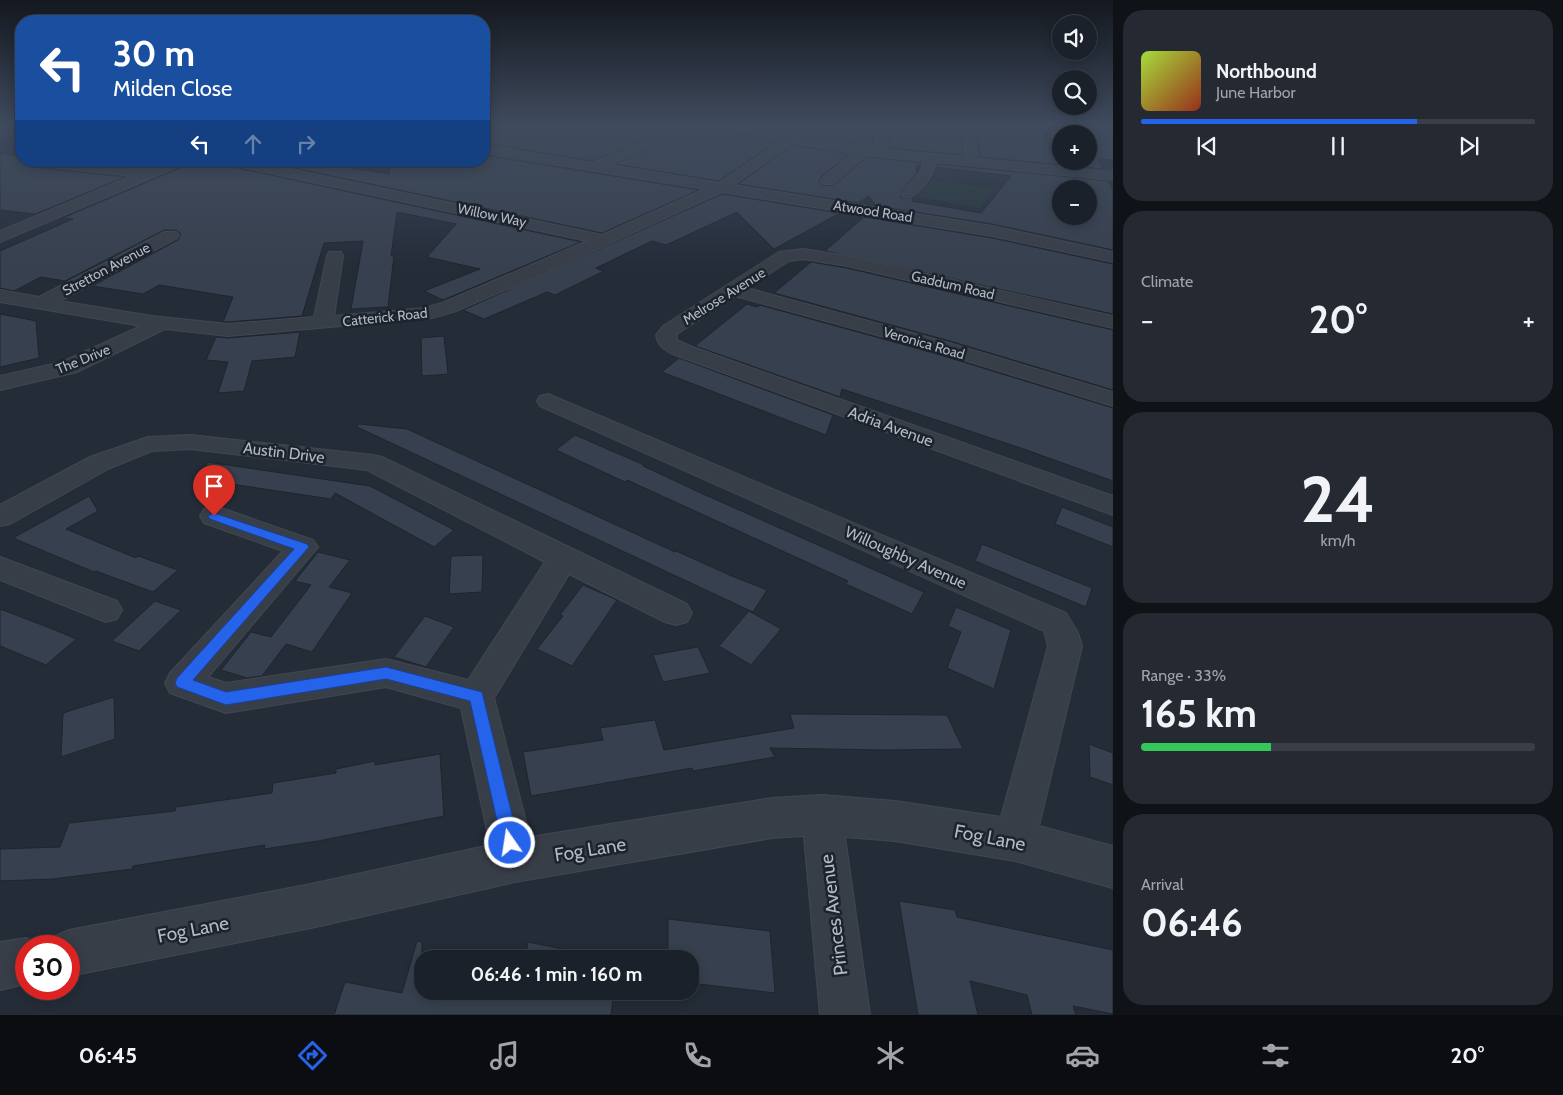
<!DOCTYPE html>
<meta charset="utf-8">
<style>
:root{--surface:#1b212a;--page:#242932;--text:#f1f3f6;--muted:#a0a3a8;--line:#393e47;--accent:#2563eb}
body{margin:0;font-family:Cabin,sans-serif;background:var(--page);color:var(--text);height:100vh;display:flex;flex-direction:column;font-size:19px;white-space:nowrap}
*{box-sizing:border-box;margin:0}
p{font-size:16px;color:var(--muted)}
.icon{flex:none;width:28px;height:28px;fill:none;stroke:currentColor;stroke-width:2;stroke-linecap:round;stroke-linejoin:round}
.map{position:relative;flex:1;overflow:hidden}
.drawer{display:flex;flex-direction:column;gap:10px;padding:10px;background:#0f1217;width:450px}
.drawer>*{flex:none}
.hud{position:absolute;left:15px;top:15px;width:475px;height:152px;border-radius:20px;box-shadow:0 2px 12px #0003,0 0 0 1px var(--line);background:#1a4fa0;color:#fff;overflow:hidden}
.buttons{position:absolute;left:1052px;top:15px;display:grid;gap:10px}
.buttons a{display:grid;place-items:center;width:45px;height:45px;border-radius:50%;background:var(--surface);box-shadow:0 2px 12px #0003,0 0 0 1px var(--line);font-size:25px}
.speed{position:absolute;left:15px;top:935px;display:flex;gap:10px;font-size:25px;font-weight:700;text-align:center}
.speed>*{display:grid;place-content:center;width:65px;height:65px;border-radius:50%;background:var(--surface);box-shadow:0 2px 12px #0003,0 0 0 1px var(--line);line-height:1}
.speed .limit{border:8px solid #d22;background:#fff;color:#111}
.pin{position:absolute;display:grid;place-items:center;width:42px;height:42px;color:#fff;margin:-51px -21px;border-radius:50% 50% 50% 0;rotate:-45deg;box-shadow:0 0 5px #0007}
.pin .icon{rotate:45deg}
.me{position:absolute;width:55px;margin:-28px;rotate:347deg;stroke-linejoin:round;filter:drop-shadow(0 0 4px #0008)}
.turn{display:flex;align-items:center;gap:18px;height:105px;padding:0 15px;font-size:22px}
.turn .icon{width:65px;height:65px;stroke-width:2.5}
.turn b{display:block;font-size:35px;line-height:42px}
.lanes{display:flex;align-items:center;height:48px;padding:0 15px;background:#0003;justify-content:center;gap:25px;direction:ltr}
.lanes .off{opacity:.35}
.big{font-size:38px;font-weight:700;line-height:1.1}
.drawer .tile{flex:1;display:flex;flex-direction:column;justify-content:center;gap:8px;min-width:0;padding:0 18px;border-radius:20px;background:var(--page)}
.drawer .dial{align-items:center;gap:0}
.dial b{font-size:65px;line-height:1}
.song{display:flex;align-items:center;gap:15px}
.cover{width:60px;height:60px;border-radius:8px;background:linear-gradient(135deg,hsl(80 70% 55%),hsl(10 70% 35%))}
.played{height:5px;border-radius:2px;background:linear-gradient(90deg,var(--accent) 70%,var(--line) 70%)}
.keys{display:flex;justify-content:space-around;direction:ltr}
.heat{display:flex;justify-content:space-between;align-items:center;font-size:28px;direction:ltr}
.charge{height:8px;border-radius:4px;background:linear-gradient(90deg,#34c759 33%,var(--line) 0)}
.trip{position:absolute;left:414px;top:950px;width:285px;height:50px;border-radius:20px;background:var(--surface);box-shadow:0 2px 12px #0003,0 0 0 1px var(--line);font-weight:700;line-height:50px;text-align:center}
.menu{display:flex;height:80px;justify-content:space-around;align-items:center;background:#0b0d11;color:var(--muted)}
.menu .icon{width:35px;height:35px}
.menu .active{color:var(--accent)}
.menu b{font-size:22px;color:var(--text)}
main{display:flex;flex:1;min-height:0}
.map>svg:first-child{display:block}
.green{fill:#263639}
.building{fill:#37404e;stroke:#1f252f;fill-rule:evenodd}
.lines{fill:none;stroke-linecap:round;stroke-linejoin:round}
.minor-casing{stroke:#414751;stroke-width:2}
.minor{fill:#383e48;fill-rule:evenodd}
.tram{stroke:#5a626f;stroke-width:1}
.rail{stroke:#5a626f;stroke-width:2;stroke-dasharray:2.5 2.5;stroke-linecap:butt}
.route{fill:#2563eb;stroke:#184099}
.labels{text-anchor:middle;stroke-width:5;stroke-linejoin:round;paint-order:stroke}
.far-street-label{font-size:14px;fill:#b3b9c4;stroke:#1d232d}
.street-label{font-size:16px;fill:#b3b9c4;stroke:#1d232d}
.near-street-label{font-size:19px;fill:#b3b9c4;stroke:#1d232d}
</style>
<main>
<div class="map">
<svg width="1113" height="1015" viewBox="0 0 1113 1015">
<rect width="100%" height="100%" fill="#242c38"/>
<path class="green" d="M931,181L995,188L980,208L917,197Z"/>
<g class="building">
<path d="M484,124H682L593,161L484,143Z"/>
<path d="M703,124H707L714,129L776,142L719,181L615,164Z"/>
<path d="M739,124H794L787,133Z"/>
<path d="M809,124H876L872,146L802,136Z"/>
<path d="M891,124H960L963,155L888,148Z"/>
<path d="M975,124H1040L1051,154L1061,155V161H1089V130L1113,136V160L1098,159L1103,169L980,157Z"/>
<path d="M793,145L849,154L821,177L819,182L823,186L834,185L867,157L921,163L920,165H917L916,174L900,193L901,198H913L912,201L981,213L1011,176L936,167L937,164L1109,181L1113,190V250L992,224L876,206L869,196L858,203L738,184ZM1061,189H1089V216H1061Z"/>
<path d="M0,153L21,157V161H25L33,167L125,177L35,214L0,210Z"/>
<path d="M484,155L699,190L602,233L262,161H308L389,174L390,161H484Z"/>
<path d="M88,161H163L147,168Z"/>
<path d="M188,161H225L233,167L581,242L443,300L424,291L480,269L427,257L456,224L397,212L391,256H394L388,307L351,309L363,241L324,243L302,316L228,322H223L233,297L159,285L143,294L92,286L178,240L181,234L177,230H164L65,281L41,277L14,291L0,288V251L73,219L63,218L185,166Z"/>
<path d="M722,194L840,213L774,249L737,212L666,245L652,241L596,268L604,271L555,295L547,292L484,319L463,310Z"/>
<path d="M864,217L992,238L1113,264V314L825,251Z"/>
<path d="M811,262L847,268L1113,330V390L950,341L774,293Z"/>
<path d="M747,304L757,307L760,305L934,353L1113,408V481L1018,447L842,389L840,397L695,346Z"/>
<path d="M0,314L36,321L39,358L0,367Z"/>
<path d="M300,332L295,357L252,361L244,391L218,393L228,362L206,360L216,337L228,338Z"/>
<path d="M444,336L448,374L422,376L421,338Z"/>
<path d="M679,358L833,415L826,435L662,372Z"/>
<path d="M358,424L407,429L675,552L676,551L734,577L767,590L753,612L357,427Z"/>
<path d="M575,435L644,465L643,466L703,494L924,592L912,614L846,584L848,581L776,548L627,480L625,482L556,450Z"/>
<path d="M207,462L370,486L454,530L434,547L335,493L331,499L204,480Z"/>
<path d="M89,496L98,511L66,529L136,558L138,556L178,570L153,592L96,571L94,572L13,538Z"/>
<path d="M1062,507L1113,527V547L1055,524Z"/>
<path d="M982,544L1092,588L1086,607L975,561Z"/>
<path d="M318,552L350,560L329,587L352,593L312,652L286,644L262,676L247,678L221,670L251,632L271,637L311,585L295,581Z"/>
<path d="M483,555L482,592L449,594L451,556Z"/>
<path d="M583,585L617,600L572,666L537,649L563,616L560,615Z"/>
<path d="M155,601L181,610L139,651L112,641Z"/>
<path d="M956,607L1011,630L994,689L947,668L961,632L948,626Z"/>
<path d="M0,609L55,630L76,639L46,665L0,646Z"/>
<path d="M749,611L781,629L751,665L719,646Z"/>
<path d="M425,616L454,627L426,667L394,657Z"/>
<path d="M698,647L710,673L663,682L653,655Z"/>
<path d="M114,697L115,739L61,757L63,713Z"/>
<path d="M790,714L947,715L963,749L885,750L770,748L775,757L693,771L692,768L531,796L523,752L603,740L600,728L655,720L664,750L794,728Z"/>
<path d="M1089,744L1113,753V785L1090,777Z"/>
<path d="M440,754L444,816L318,841L264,849L265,845L133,866L132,869L53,879L0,881V849L60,847L69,823L175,811L176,807L272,793L273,783L336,773V769L375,761V765Z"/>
<path d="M899,901L955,910L957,917L1113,950V1014L1073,1006L1076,1015H1032L1027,995L970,981L978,1015H918Z"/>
<path d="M668,919L770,931L775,993L690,983V959H668Z"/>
<path d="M417,941L422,942V991H614L611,1015H334L345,982L402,993Z"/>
<path d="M528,942L572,951L615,959H525Z"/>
</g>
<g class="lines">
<g class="minor-casing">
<g id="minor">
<path d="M686,124H701L609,165L719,183L781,141L714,127L709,124H730L788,135L796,124H807L799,137L874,148L878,124H889L886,150L965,157L962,124H973L978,159L1113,172V180L936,162C933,175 918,201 903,197L901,194L921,171L923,161L866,155L833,184H823L821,181L823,178L853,153L793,143L733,185L992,226L1113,252V262L992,236L722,192L538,276L456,311L432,318L228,336L165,329L77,372L0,390V376L62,362L141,326L0,302V290L39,297L165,232H177L179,235L177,238L60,301L152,316L228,324L314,317L327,256L329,252H341L343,256L334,316L424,308L442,303L587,241L233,165L227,161H252L602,235L705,189L484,153V145L593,163Z"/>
<path d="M1077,124H1097L1113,128V134L1079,126Z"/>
<path d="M1057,128L1061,129L1064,134H1061V146L1055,142L1051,131Z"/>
<path d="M27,161H69L147,170L168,161H186L184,164L0,242V231L132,176L33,165Z"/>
<path d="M803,249L847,256L1113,316V328L847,266L803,259L789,261L747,288L949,343L1113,392V406L935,351L735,296L677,334V340L690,346L1113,496V515L675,355C665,351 658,346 656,335L663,326L779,252Z"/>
<path d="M548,394L1066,613L1078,633L1082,646L1039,826L1113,846V888L1015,861L895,841L845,837L870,1015H820L804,836L772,838L515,882L311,928L69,976V946H49L53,937L69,930L311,884L490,845L461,708L386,687L226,713L170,693L165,683L170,673L283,551L204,523L200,516L204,509L214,507L224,509L313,540L318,547L208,677L226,683L386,659L468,680L545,562L367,470L190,449L152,451L108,469L10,524L0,526V505L90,457L148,437L190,435L373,455L382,457L687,604L692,613L687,622L676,625L665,622L569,574L494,698L530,837L772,798L822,795L895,801L1001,817L1048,646L1044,631L540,406L537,401L540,396Z"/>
<path d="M0,557L117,601L122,610L117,619L106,622L0,580Z"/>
<path d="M26,938L43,946H26V984L0,990V942Z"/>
</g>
</g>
<use href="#minor" class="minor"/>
<path class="tram" d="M1062,124L1113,135"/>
<path class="rail" d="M0,135L21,129"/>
</g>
<linearGradient id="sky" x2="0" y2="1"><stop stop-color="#14181f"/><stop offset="0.47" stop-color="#3f4b5e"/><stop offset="1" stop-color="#3f4b5e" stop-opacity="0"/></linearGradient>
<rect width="1113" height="266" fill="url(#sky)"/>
<path class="route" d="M214,513L307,544L309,547L193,680L226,692L386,667L482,692L519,843L517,849L510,852L504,849L502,843L470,701L386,679L226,705L177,687L175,683L177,678L294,549L210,519L208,516Z"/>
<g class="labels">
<g class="far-street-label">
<text transform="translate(873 211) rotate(9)" y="5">Atwood Road</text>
<text transform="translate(492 215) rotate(12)" y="5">Willow Way</text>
<text transform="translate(106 269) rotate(-28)" y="5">Stretton Avenue</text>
<text transform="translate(953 285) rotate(13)" y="5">Gaddum Road</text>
<text transform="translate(724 296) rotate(-32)" y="5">Melrose Avenue</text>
<text transform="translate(385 317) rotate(-6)" y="5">Catterick Road</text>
<text transform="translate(924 343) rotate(16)" y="5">Veronica Road</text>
<text transform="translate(83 359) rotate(-22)" y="5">The Drive</text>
</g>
<g class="street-label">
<text transform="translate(891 426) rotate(20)" y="6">Adria Avenue</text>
<text transform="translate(284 452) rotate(7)" y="6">Austin Drive</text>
<text transform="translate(906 557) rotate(24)" y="6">Willoughby Avenue</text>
</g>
<g class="near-street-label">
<text transform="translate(990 837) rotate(11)" y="7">Fog Lane</text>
<text transform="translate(590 849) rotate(-9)" y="7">Fog Lane</text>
<text transform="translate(833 915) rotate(-97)" y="7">Princes Avenue</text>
<text transform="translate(193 929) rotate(-11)" y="7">Fog Lane</text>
</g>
</g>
</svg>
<div class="buttons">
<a><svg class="icon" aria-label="sound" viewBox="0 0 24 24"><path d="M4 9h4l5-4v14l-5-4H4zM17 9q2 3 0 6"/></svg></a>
<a><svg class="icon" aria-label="search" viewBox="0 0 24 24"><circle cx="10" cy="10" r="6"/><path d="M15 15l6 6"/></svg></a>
<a>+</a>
<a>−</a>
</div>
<div class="speed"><div class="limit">30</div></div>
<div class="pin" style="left:214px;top:516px;background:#d93025"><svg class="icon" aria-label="arrive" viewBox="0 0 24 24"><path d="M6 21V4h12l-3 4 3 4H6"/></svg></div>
<svg class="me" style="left:510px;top:843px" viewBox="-20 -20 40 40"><circle r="17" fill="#2563eb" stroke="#fff" stroke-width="3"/><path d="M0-11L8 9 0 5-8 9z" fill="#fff"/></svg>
<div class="trip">06:46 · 1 min · 160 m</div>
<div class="hud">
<div class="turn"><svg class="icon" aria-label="left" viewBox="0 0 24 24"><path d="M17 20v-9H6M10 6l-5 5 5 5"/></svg><div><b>30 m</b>Milden Close</div></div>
<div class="lanes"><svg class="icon" aria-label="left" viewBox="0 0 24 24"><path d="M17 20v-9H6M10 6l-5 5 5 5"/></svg><svg class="icon off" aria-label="ahead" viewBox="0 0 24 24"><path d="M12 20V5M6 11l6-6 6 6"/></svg><svg class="icon off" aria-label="right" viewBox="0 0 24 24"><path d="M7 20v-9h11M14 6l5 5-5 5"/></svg></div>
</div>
</div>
<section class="drawer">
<div class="tile">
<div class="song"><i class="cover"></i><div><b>Northbound</b><p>June Harbor</p></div></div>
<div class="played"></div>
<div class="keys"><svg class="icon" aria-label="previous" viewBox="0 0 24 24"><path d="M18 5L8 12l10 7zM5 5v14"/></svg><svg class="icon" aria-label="pause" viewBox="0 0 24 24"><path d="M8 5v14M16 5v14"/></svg><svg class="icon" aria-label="next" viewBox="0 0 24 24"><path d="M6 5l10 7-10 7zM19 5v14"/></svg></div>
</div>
<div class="tile"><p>Climate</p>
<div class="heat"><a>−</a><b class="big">20°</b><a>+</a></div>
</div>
<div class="tile dial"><b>24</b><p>km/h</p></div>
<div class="tile"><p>Range · 33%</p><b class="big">165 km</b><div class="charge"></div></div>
<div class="tile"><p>Arrival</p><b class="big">06:46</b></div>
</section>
</main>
<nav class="menu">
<b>06:45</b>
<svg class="icon active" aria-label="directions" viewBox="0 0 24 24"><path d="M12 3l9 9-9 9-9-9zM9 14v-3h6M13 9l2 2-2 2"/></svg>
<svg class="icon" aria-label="music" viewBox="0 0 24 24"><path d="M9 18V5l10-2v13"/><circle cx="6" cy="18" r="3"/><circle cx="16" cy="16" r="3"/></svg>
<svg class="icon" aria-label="phone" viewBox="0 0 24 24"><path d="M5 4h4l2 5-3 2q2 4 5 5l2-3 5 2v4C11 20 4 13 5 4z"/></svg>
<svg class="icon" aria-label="climate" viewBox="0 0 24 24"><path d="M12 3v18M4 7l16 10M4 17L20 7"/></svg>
<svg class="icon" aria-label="car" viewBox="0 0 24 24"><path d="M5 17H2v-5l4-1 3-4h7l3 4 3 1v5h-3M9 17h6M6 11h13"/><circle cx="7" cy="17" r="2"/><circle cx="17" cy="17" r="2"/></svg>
<svg class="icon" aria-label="filters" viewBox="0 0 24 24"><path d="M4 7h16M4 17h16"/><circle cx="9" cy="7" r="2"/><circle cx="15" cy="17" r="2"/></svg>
<b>20°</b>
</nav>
